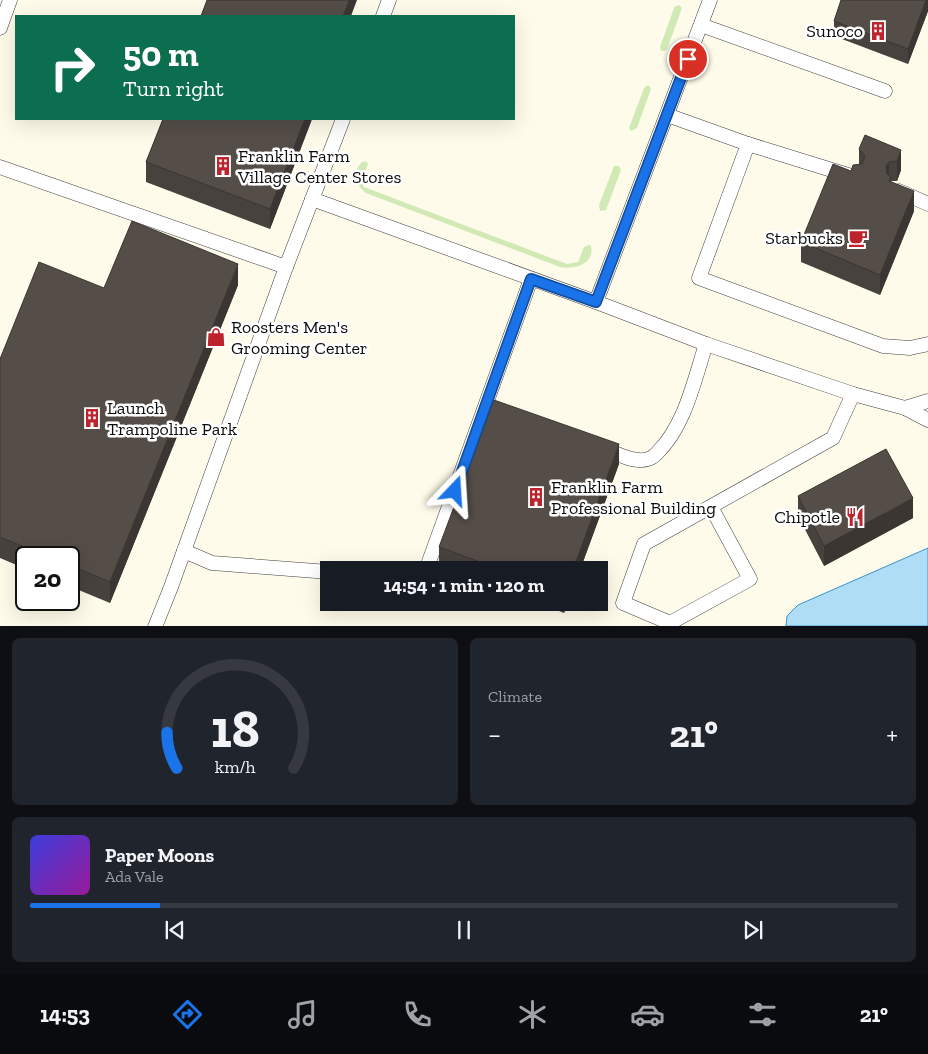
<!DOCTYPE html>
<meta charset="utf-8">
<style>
:root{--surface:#171b24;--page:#20242c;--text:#f1f3f6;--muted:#9ea1a6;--line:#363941;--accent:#1a73e8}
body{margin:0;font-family:"Zilla Slab",serif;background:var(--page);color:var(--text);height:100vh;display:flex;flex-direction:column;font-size:19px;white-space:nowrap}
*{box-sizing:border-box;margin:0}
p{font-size:16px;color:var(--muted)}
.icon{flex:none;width:28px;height:28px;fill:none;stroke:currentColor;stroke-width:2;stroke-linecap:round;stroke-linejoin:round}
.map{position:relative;height:626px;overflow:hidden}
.panel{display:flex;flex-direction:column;gap:12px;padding:12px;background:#0d0f14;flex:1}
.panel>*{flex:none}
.hud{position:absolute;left:15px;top:15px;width:500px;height:105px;border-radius:0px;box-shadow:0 5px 20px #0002;background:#0b6e4f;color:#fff;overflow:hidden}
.speed{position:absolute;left:15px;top:546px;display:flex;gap:10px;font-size:25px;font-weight:700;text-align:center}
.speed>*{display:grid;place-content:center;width:65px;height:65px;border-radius:50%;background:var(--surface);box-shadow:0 5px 20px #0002;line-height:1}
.speed .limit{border:2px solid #111;border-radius:8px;background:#fff;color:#111}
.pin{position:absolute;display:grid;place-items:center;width:42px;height:42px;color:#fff;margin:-21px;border:2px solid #fff;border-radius:50%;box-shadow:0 1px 5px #0007}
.me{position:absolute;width:55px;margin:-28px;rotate:20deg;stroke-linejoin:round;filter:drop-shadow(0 0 4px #0008)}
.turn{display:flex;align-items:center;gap:18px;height:105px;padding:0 25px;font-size:22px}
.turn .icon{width:65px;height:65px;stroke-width:2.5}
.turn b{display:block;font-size:35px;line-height:42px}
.big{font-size:38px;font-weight:700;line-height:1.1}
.panel .tile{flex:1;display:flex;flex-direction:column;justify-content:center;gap:8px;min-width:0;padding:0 18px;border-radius:8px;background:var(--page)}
.panel .dial{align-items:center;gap:0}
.dial svg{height:130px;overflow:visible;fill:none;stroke:var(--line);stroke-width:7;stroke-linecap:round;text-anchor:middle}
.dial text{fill:var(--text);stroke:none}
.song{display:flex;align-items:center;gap:15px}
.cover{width:60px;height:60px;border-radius:8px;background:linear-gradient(135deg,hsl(240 70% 55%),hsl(300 70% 35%))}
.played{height:5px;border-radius:2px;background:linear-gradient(90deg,var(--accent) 15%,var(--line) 15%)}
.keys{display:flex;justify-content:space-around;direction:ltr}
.heat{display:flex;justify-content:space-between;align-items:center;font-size:28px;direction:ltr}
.panel .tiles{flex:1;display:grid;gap:12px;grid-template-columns:1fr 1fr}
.tile:last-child{grid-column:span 2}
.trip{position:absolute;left:320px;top:561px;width:288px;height:50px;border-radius:0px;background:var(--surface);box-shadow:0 5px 20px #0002;font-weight:700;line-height:50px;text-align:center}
.dock{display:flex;height:80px;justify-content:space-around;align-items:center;background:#090b0e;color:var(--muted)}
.dock .icon{width:35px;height:35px}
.dock .on{color:var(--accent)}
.dock b{font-size:22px;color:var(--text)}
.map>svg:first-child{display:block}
.green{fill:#d1e9b5}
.water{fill:#afddf6;stroke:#3694ce}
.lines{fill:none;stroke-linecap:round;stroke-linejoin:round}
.service-casing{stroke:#3f3f3f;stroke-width:15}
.service{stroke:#fff;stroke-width:14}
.wall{fill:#48423e}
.shaded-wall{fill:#3b3632}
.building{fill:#544d48;stroke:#3b3632}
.route-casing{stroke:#114b97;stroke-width:12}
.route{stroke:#1a73e8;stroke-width:9}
.labels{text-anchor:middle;stroke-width:5;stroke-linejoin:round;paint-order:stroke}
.poi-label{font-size:18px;fill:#0c0c0c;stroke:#fff;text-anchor:start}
</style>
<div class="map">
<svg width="928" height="627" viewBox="0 0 928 627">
<rect width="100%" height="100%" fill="#fffbea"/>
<g class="green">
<path d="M679,5L682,8L667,49L665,51H661L660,47L673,11L674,7Z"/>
<path d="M648,85L651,89L637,128L631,131L629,128L644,88Z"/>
<path d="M366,161L368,164L362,181L364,187L567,264L578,262L584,247L589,245L591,246C595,264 574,270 560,267L366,193C355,184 351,173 362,162Z"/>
<path d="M614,166H619L621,170L606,210L600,211L599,205Z"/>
</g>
<path class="water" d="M928,548V626H786L787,616L798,605Z"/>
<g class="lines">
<g class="service-casing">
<g id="service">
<path d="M383,16L389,0"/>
<path d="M701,25L885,91"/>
<path d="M0,28L10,0"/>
<path d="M667,115L748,144L699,278L883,346L910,348L928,344"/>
<path d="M748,144L848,175"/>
<path d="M0,167L286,267"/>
<path d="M899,191L928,204"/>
<path d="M312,199L596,302L706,344L853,394L905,408L928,420"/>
<path d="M596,302L710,0"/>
<path d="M905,408L928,401"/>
<path d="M603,448C616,453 636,465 651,458C652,458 656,454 657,453C685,426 694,381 706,344"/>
<path d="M711,507L750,579L670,623L623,603L644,544L833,438L853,394"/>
<path d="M184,551L212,563L329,572"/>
<path d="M426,570L531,279"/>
<path d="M155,627L171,587L286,267L343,119"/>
</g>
</g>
<use href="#service" class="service"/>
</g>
<g class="wall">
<path d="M928,0V11L908,64L834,36V21Z"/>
<path d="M163,119H312L270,229L146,182V162Z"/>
<path d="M859,149L901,150V170L897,181H891L914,211L880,295L801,262V242L851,171L859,164Z"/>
<path d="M238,285L110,603L69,586V558H26V569L0,558V359L104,288Z"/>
<path d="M619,464L580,570H449L439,566V547Z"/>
<path d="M798,496L913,518L824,566L798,516Z"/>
<path d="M537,602H568L564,613Z"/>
</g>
<g class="shaded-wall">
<path d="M349,0H357L351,16H343Z"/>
<path d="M926,0H928V11L908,64V49Z"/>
<path d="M305,119H312L270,229V209Z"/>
<path d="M901,150V170L897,181V161Z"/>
<path d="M889,162V182L886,186V166Z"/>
<path d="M914,191V211L880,295V275Z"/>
<path d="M238,264V285L110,603V582Z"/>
<path d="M619,444V464L580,570H573Z"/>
<path d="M913,498V518L824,566V546Z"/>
<path d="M564,602H568L564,613Z"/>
</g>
<g class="building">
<path d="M207,0H349L343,16H201Z"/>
<path d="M841,0H926L908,49L834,21Z"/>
<path d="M163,119H305L270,209L146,162Z"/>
<path d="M865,135L901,150L897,161L889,162L886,166L887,174L891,177L889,181L914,191L880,275L801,242L833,164L851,171L853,165L862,164L865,156L859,149Z"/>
<path d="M132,221L238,264L110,582L69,565V558H51L0,537V359L39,262L104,288Z"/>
<path d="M494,400L619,444L573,570H502L439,547Z"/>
<path d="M886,449L913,498L824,546L798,496Z"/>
</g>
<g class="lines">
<g class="route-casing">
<path id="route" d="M455,491L531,279L596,302L688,59"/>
</g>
<use href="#route" class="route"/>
</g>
<defs>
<g id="building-bare" transform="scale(1.5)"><path d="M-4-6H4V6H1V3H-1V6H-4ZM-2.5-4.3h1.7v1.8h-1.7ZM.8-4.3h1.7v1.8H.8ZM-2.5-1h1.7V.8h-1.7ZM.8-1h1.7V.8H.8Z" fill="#bc232d" stroke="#fff" stroke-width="2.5" paint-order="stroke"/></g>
<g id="cafe-bare" transform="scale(1.5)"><path d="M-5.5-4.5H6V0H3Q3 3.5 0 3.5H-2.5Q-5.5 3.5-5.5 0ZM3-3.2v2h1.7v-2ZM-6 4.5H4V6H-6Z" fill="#bc232d" stroke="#fff" stroke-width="2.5" paint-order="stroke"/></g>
<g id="shop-bare" transform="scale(1.5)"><path d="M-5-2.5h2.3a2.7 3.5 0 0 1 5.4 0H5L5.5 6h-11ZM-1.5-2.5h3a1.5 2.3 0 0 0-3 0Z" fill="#bc232d" stroke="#fff" stroke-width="2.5" paint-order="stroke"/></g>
<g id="restaurant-bare" transform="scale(1.5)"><path d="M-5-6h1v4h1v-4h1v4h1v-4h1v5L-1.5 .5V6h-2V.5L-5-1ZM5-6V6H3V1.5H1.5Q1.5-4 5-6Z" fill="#bc232d" stroke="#fff" stroke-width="2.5" paint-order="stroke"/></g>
</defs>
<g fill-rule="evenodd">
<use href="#building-bare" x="878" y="31"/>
<use href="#building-bare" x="223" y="166"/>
<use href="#cafe-bare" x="858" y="238"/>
<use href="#shop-bare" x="216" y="337"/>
<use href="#building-bare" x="92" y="418"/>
<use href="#building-bare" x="536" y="497"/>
<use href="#restaurant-bare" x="855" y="517"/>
</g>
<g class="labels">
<g class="poi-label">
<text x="863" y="37" text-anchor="end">Sunoco</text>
<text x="238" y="162">Franklin Farm<tspan x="238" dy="21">Village Center Stores</tspan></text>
<text x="843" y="244" text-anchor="end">Starbucks</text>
<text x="231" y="333">Roosters Men's<tspan x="231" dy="21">Grooming Center</tspan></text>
<text x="107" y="414">Launch<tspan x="107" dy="21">Trampoline Park</tspan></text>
<text x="551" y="493">Franklin Farm<tspan x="551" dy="21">Professional Building</tspan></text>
<text x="840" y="523" text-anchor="end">Chipotle</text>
</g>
</g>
</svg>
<div class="speed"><div class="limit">20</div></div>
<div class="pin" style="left:688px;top:59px;background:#d93025"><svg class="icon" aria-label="arrive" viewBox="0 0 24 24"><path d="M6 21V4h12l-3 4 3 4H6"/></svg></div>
<svg class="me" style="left:455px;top:491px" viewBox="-20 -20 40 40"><path d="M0-17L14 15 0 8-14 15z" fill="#1a73e8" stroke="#fff" stroke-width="4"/></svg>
<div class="trip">14:54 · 1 min · 120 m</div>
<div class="hud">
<div class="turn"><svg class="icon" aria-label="right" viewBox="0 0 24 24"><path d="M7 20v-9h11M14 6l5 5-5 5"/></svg><div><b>50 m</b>Turn right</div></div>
</div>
</div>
<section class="panel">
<div class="tiles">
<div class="tile dial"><svg viewBox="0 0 100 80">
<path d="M14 69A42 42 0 1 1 86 69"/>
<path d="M14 69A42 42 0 0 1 8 47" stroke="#1a73e8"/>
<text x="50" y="56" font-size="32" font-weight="700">18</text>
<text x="50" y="72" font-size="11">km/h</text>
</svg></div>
<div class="tile"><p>Climate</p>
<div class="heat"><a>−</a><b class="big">21°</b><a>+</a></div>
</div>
<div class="tile">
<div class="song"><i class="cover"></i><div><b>Paper Moons</b><p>Ada Vale</p></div></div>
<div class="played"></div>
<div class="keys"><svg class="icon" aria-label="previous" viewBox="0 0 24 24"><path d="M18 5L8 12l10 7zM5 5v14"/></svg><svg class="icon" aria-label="pause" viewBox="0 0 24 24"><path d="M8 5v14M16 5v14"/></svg><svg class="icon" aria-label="next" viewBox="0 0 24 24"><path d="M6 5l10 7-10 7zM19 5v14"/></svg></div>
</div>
</div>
</section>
<nav class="dock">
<b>14:53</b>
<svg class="icon on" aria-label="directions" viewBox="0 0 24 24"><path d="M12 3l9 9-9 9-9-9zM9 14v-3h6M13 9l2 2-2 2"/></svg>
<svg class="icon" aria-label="music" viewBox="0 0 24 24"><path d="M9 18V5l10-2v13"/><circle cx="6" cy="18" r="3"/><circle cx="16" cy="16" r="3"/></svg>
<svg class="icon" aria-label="phone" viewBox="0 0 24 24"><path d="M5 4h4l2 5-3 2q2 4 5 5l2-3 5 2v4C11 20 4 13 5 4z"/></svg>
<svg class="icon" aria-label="climate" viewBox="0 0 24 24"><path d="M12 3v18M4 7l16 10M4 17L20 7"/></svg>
<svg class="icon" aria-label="car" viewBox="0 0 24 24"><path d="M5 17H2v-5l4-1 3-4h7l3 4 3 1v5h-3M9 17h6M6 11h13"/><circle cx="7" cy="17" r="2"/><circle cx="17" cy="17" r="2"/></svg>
<svg class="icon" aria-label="filters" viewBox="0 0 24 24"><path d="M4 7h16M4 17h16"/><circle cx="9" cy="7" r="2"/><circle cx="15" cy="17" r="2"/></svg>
<b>21°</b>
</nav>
